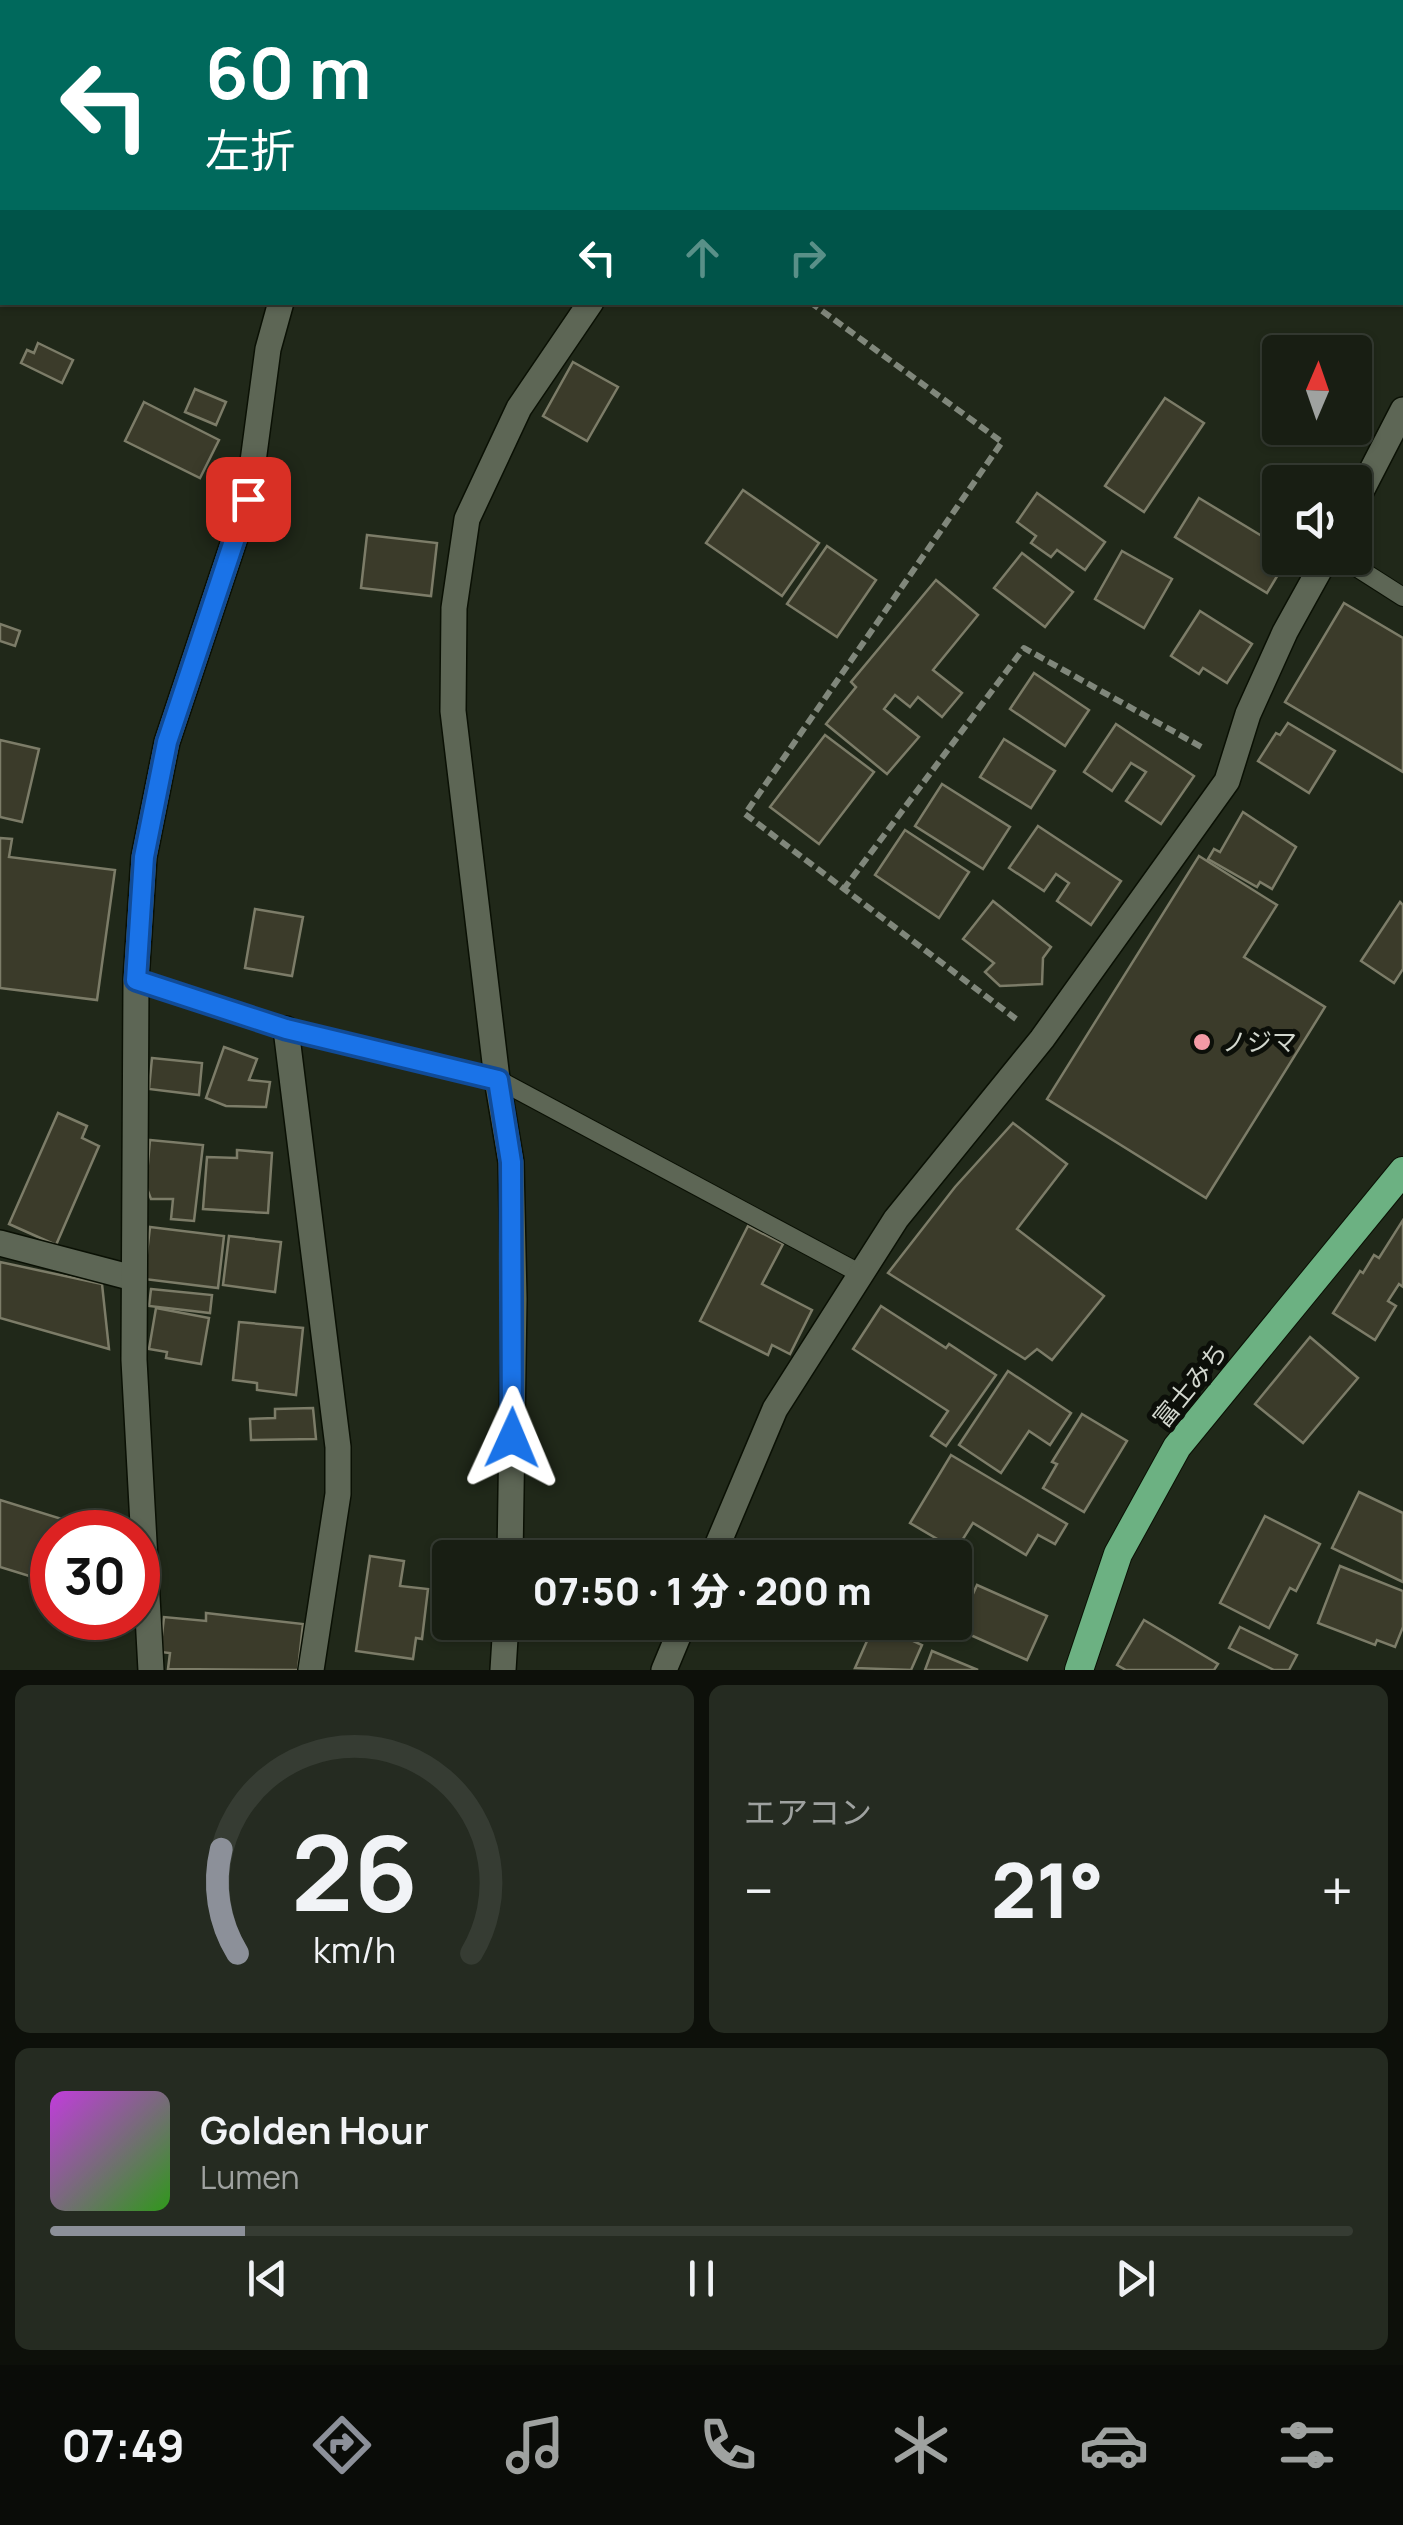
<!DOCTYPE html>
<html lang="ja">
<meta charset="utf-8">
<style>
:root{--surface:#181e13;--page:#252b21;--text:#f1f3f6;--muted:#9fa2a0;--line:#363c33;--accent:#8c9099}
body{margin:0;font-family:Manrope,"Noto Sans JP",sans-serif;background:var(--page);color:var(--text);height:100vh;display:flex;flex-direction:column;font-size:38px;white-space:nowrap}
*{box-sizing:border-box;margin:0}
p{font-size:32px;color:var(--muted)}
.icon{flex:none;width:55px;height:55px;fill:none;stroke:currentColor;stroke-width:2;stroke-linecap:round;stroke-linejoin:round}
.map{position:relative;height:1670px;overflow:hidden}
.drawer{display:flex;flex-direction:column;gap:15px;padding:15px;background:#0d100a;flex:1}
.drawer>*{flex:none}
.top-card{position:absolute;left:0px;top:0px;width:1405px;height:305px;box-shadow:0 2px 8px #0004,0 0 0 2px var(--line);background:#00695c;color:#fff;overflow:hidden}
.needle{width:65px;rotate:2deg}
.buttons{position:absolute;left:1262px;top:335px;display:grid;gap:20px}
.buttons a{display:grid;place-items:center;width:110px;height:110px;border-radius:10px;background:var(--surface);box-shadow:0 2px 8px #0004,0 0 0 2px var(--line);font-size:50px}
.speed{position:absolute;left:30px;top:1510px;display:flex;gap:20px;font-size:50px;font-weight:700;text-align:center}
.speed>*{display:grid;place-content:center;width:130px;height:130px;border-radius:50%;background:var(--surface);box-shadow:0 2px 8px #0004,0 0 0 2px var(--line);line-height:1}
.speed .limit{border:15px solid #d22;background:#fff;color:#111}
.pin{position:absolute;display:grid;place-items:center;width:85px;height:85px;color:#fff;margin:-42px;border-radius:20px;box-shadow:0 5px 15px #0006}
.me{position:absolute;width:110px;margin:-55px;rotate:1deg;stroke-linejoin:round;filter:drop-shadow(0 0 8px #0008)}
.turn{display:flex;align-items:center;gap:35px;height:210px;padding:0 40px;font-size:45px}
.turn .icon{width:130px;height:130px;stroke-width:2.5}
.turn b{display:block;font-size:70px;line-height:85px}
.lanes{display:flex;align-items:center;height:95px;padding:0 40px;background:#0003;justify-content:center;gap:50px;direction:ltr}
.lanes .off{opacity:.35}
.big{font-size:75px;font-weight:800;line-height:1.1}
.drawer .card{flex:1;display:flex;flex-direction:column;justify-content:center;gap:15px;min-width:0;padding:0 35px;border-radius:15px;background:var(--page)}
.drawer .dial{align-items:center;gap:0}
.dial svg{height:260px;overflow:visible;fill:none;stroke:var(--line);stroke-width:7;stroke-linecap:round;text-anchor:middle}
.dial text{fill:var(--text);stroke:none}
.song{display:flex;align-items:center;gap:30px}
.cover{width:120px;height:120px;border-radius:15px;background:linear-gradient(135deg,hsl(290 70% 55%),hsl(110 70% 35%))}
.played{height:10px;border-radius:5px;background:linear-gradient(90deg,var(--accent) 15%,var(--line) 15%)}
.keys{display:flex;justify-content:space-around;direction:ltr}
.heat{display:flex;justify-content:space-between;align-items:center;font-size:55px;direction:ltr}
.drawer .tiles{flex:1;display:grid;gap:15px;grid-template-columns:1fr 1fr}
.card:last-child{grid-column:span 2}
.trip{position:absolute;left:432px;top:1540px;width:540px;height:100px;border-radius:10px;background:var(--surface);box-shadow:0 2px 8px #0004,0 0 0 2px var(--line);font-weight:800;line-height:100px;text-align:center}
.dock{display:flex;height:160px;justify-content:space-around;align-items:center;background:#0a0c08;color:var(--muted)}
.dock .icon{width:70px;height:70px}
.dock .selected{color:var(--accent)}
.dock b{font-size:45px;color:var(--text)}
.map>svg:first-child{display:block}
.building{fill:#3b3b2a;stroke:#7c7c68;stroke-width:2.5}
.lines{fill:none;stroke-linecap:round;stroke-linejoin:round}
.service-casing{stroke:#0a1004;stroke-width:20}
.minor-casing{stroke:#0a1004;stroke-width:28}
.trunk-casing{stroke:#0a1004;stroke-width:30}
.path{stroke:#80877b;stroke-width:6;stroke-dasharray:10 5;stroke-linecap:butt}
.service{stroke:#5d6655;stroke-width:18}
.minor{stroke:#5d6655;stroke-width:25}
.trunk{stroke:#6cb182;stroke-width:28}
.route-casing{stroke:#114b97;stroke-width:25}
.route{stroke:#1a73e8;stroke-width:18}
.poi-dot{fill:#f49aa6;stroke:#0c0f09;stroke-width:4}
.labels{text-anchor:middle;stroke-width:10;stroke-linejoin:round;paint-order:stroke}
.poi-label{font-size:25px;fill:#d2d7ce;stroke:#0c0f09;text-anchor:start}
.street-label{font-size:25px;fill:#d2d7ce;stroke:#0c0f09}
</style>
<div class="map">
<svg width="1403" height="1670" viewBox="0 0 1403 1670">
<rect width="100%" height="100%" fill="#202819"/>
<g class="building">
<path d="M38,343L73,360L62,383L21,363L27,350L34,353Z"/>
<path d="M573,362L618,387L587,441L543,416Z"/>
<path d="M195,389L226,402L216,425L185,412Z"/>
<path d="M1165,398L1204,423L1144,512L1105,486Z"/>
<path d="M144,402L219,440L200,478L125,441Z"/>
<path d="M743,490L819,543L782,596L706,543Z"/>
<path d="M1037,493L1105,542L1085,570L1057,550L1051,557L1031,543L1036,536L1017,522Z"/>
<path d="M1199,498L1280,547V558H1288L1267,593L1175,537Z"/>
<path d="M367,535L437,543L431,596L361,588Z"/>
<path d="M827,546L876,580L837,637L787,604Z"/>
<path d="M1122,551L1172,579L1144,628L1095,599Z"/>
<path d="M1022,553L1073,592L1045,627L994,588Z"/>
<path d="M936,580L978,615L933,670L962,693L942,717L918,697L910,707L895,695L884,709L919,737L887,774L826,724L856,687L851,682Z"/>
<path d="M1344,603L1403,638V772L1285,702Z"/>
<path d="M1200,611L1252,644L1227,683L1203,668L1199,674L1171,656Z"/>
<path d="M0,624L20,631L15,646L0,641Z"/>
<path d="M1034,673L1089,710L1065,746L1010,709Z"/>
<path d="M1288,723L1335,751L1309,793L1258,761L1276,733L1280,735Z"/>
<path d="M1116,724L1194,776L1161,824L1126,801L1146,772L1131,763L1112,791L1084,772Z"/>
<path d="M825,735L874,772L819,844L770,807Z"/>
<path d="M1004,739L1055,771L1031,808L980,777Z"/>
<path d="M0,740L39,749L22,822L0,817Z"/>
<path d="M942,784L1010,827L983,869L915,826Z"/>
<path d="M1243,812L1296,847L1272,889L1260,882L1257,887L1208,859L1214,849L1220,852Z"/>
<path d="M1038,826L1121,881L1091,925L1057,901L1069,883L1056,874L1044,891L1009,868Z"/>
<path d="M905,830L969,872L939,918L875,875Z"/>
<path d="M0,838L12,839L9,857L115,870L97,1000L0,988Z"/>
<path d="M1199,856L1277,905L1244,957L1325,1007L1206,1198L1047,1099Z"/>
<path d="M993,901L1051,947L1043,958L1042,984L1000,986L985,972L994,963L963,939Z"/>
<path d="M1400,902L1403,905V969L1394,983L1361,961Z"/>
<path d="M255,909L303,917L292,976L245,968Z"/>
<path d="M224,1047L257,1059L249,1080L270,1082L266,1107L226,1106L206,1098Z"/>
<path d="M152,1058L202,1063L199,1095L149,1089Z"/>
<path d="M58,1113L87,1126L82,1138L99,1146L56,1245L9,1224Z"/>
<path d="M1013,1123L1067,1164L1017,1229L1104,1296L1052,1360L1037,1349L1025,1359L888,1273L955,1187Z"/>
<path d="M150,1140L203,1145L194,1221L171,1219L173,1199H151L146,1186Z"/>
<path d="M237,1150L272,1153L268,1213L203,1209L207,1157L237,1158Z"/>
<path d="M1403,1220V1287L1399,1284L1388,1301L1396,1306L1375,1340L1333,1313L1360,1271L1363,1273L1374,1255L1379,1258Z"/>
<path d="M748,1226L783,1244L762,1284L812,1310L790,1354L772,1345L768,1355L700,1321Z"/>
<path d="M150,1227L224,1236L218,1288L144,1279Z"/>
<path d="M229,1236L281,1242L275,1292L223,1285Z"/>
<path d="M0,1262L102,1284L109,1349L0,1318Z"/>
<path d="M151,1289L212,1295L210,1313L149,1306Z"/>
<path d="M881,1306L946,1348L949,1344L996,1375L946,1446L931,1436L948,1411L853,1349Z"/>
<path d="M156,1308L209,1318L201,1364L166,1358L167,1352L149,1349Z"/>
<path d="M239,1322L303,1328L296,1395L257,1390V1383L233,1380Z"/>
<path d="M1310,1337L1358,1378L1303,1443L1255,1404Z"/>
<path d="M1008,1371L1071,1413L1050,1445L1029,1431L1001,1473L959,1445Z"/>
<path d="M313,1408L316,1439L251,1440L250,1419L275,1418V1409Z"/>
<path d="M1082,1414L1127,1441L1084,1512L1043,1488L1057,1464L1052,1462Z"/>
<path d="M951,1455L1067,1524L1055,1544L1038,1535L1026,1555L973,1523L956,1550L910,1523Z"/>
<path d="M1359,1492L1403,1513V1582L1332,1548Z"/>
<path d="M0,1500L94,1529L93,1532H52V1583L0,1567Z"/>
<path d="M1265,1516L1320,1544L1296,1591L1290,1588L1269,1628L1220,1603Z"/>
<path d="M370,1556L404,1561L400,1586L428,1589L422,1639L416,1638L413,1659L356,1651Z"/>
<path d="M1340,1566L1403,1591V1627L1395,1647L1377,1640L1375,1645L1318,1623Z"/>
<path d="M977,1585L1047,1616L1027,1660L957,1629Z"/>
<path d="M206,1613L303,1624L298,1670L168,1669L170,1653L160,1652L164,1617L206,1621Z"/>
<path d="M1144,1620L1218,1664L1214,1670H1126L1117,1665Z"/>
<path d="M875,1623L922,1645L911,1670L855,1668Z"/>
<path d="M1240,1627L1297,1655L1289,1670H1274L1229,1648Z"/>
<path d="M932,1651L978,1670H925Z"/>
</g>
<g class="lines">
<g class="service-casing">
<g id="service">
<path d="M1342,558L1403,597"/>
<path d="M136,980L286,1029L497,1079L861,1274"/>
</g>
</g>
<g class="minor-casing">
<g id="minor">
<path d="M689,0L692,2"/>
<path d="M439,2L441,0"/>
<path d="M827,2L829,0"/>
<path d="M1355,503L1403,410"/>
<path d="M286,1029L338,1447V1494L311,1670"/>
<path d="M0,1243L133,1278"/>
<path d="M510,1558L514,1299L511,1162L497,1079L453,711L454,608L467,519L519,408L591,302"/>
<path d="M712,1558L775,1409L896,1219L1042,1039L1227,781L1248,714L1285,632L1326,558"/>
<path d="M151,1670L134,1360L136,980L144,857L167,742L248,499L268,349L281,302"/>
<path d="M503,1670L506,1622"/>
<path d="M664,1670L684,1622"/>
</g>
</g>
<g class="trunk-casing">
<path id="trunk" d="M1079,1670L1118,1554L1177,1447L1403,1171"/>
</g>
<g class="path">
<path d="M810,302L1002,442L745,814L1016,1019"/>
<path d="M843,890L1024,648L1205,749"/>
</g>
<use href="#service" class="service"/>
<use href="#minor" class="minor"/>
<use href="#trunk" class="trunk"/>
</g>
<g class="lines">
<g class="route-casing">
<path id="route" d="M248,499L167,742L144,857L136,980L286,1029L498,1080L511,1162L512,1438"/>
</g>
<use href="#route" class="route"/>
</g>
<circle class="poi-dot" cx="1202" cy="1042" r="10"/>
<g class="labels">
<g class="poi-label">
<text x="1222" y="1051">ノジマ</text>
</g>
<g class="street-label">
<text transform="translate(1190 1385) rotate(-51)" y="9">富士みち</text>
</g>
</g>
</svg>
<div class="buttons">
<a><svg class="needle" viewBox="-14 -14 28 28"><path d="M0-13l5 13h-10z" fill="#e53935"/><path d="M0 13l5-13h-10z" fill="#9fa2a0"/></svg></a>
<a><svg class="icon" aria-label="sound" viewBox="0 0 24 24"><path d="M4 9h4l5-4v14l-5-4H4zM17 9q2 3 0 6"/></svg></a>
</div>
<div class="speed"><div class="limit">30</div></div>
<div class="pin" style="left:248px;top:499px;background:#d93025"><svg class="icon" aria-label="arrive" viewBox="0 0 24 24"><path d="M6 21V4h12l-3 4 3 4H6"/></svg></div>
<svg class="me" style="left:512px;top:1438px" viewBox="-20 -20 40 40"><path d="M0-17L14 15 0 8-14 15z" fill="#1a73e8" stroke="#fff" stroke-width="4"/></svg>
<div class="trip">07:50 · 1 分 · 200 m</div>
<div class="top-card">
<div class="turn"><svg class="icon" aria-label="left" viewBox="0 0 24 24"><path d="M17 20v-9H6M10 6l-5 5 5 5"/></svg><div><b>60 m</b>左折</div></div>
<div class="lanes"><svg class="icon" aria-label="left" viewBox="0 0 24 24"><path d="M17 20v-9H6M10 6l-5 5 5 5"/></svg><svg class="icon off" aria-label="ahead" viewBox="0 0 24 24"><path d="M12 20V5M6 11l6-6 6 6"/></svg><svg class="icon off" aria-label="right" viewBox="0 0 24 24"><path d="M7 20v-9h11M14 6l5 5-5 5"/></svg></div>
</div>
</div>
<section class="drawer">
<div class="tiles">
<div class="card dial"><svg viewBox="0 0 100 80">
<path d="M14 69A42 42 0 1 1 86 69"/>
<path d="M14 69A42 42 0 0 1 9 37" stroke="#8c9099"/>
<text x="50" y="56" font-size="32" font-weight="700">26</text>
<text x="50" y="72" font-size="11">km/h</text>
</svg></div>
<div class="card"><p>エアコン</p>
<div class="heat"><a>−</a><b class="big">21°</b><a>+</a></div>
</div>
<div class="card">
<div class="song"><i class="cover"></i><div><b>Golden Hour</b><p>Lumen</p></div></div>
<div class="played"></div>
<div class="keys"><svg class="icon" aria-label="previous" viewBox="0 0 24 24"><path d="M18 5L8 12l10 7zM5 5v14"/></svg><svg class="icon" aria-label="pause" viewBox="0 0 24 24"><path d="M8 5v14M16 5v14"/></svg><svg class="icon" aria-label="next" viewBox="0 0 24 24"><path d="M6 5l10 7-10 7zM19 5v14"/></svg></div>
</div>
</div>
</section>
<nav class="dock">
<b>07:49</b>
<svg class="icon selected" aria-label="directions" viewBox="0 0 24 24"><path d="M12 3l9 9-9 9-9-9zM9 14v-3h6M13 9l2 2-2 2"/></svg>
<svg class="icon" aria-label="music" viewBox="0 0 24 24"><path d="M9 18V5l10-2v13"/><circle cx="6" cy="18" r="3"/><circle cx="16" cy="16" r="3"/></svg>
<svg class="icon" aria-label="phone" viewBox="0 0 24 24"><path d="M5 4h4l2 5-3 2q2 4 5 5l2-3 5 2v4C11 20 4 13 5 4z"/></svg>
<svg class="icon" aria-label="climate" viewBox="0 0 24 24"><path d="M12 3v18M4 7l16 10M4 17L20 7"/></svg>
<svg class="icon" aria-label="car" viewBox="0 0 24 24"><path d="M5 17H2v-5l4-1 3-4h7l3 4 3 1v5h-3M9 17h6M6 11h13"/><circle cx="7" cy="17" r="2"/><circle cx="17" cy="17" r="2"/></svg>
<svg class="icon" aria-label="filters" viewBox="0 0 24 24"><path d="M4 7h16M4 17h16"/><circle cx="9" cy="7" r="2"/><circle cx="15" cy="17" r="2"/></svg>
</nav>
